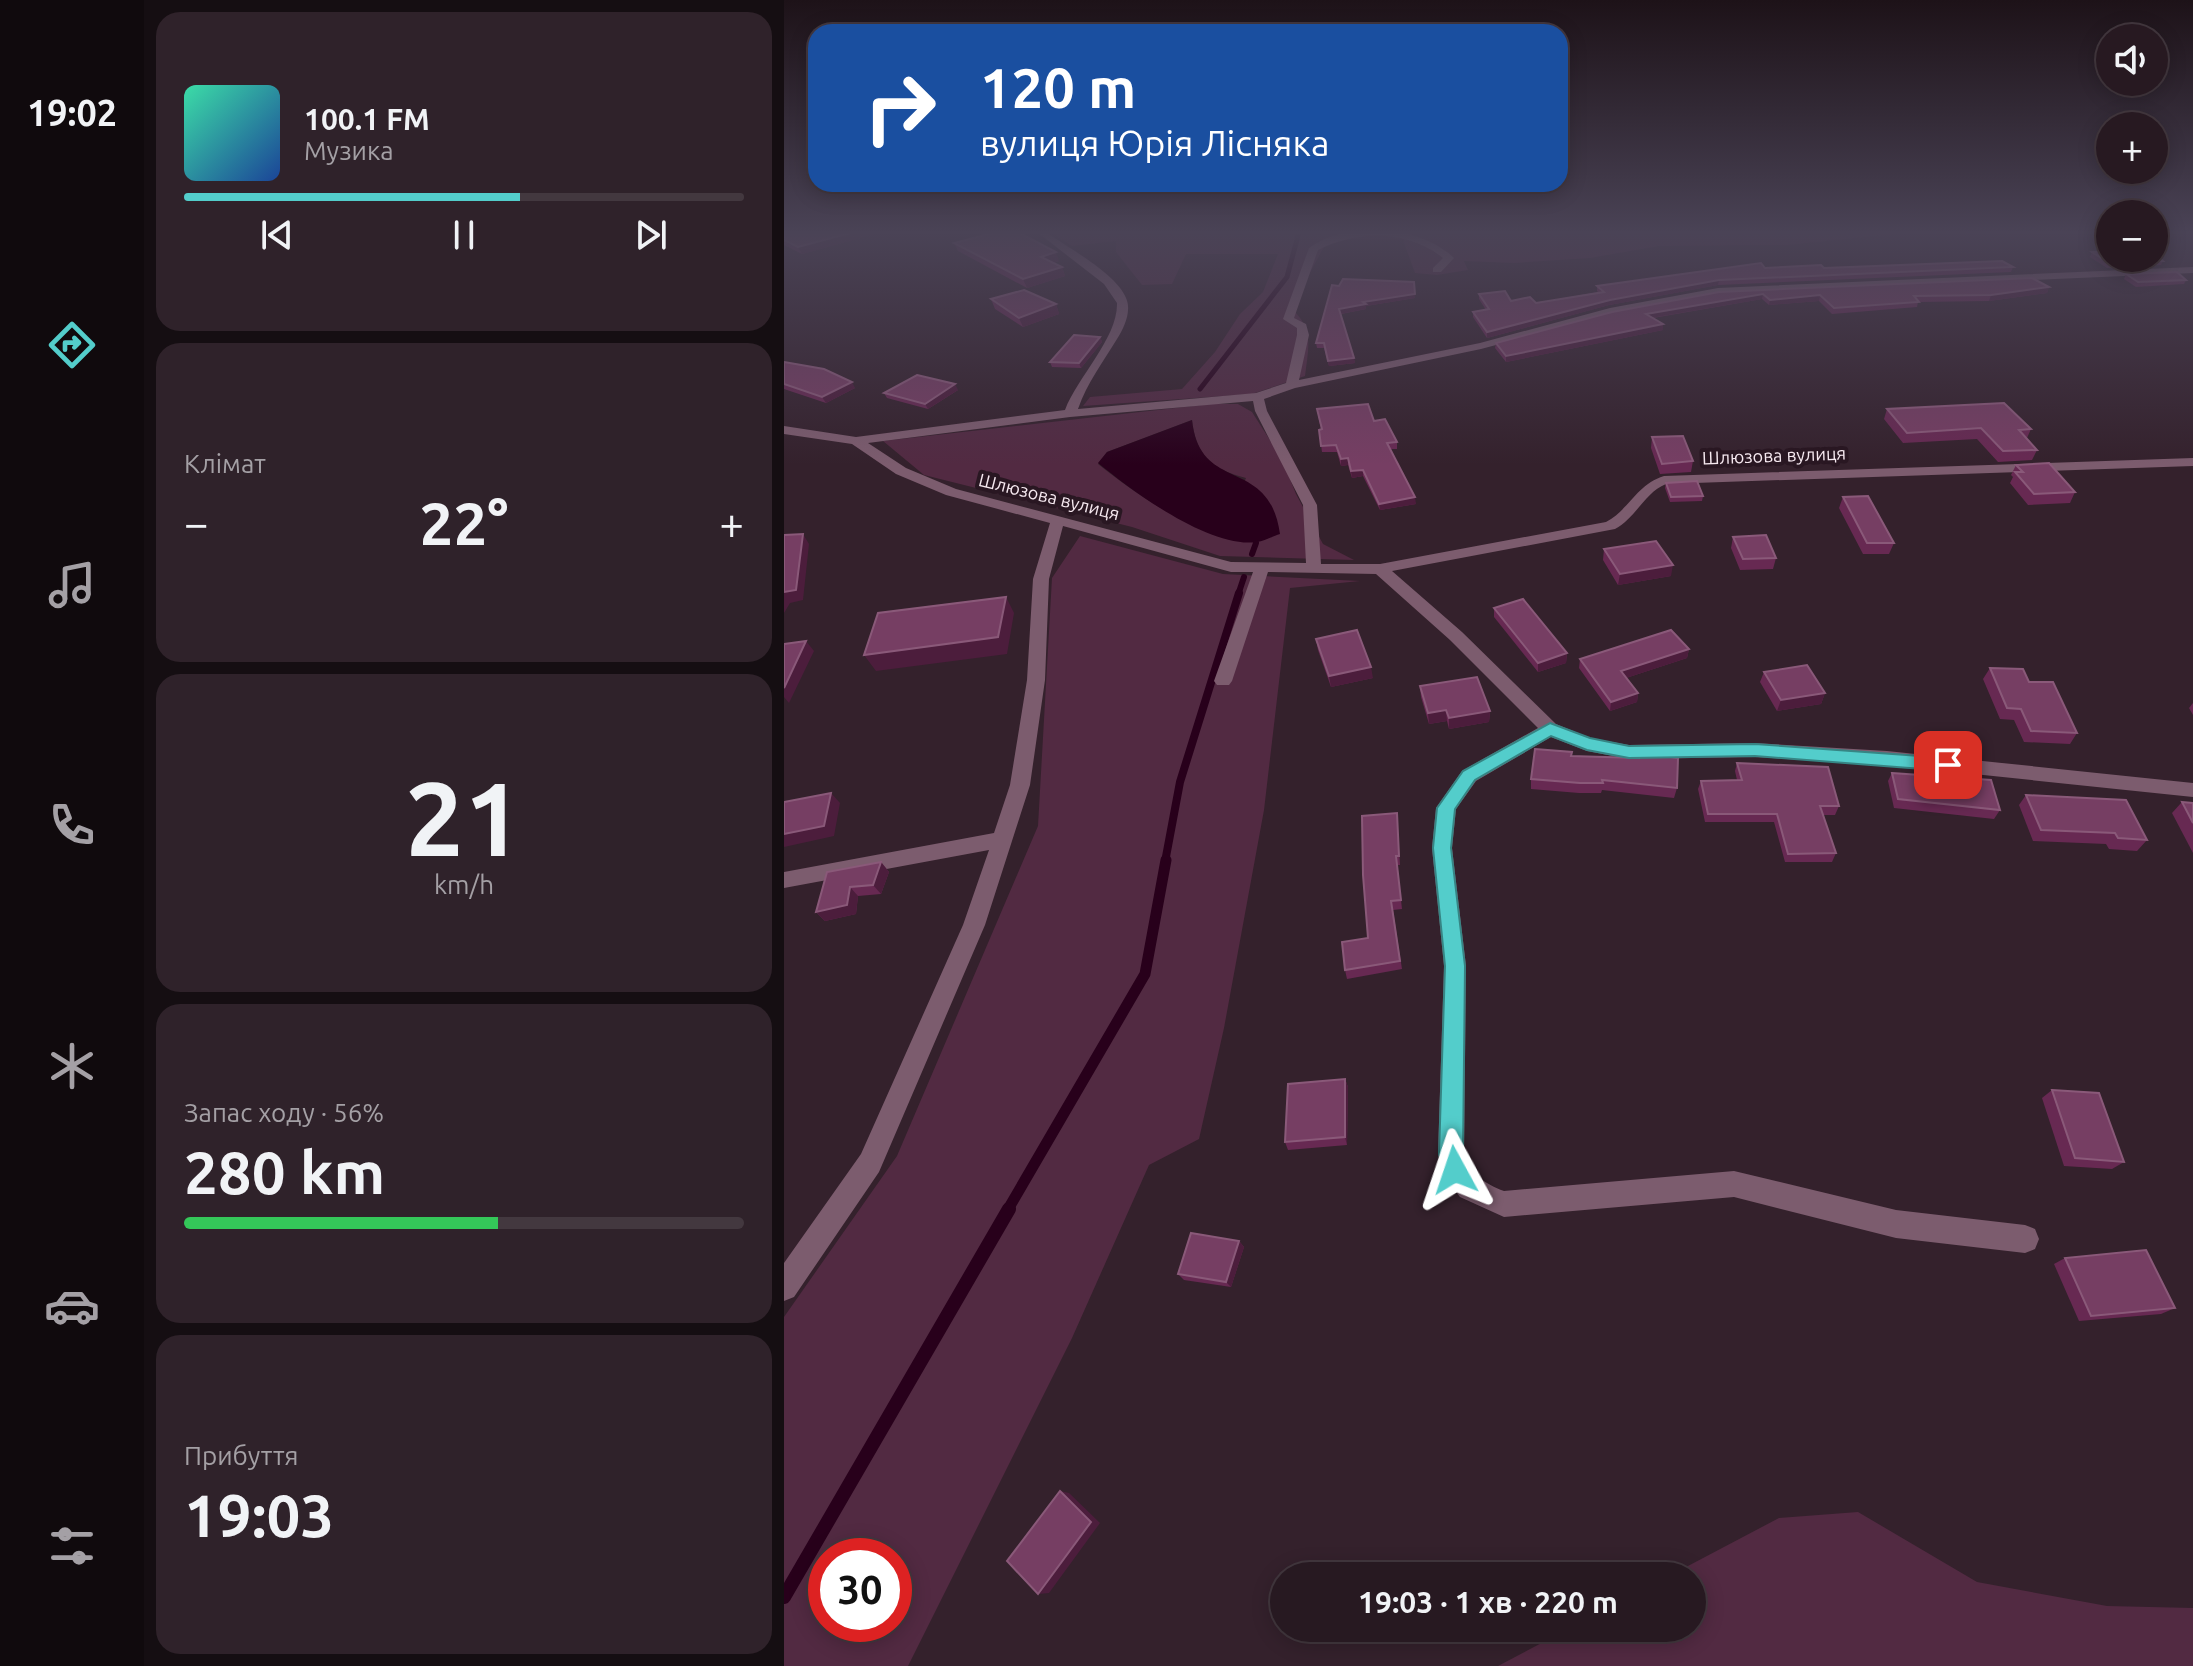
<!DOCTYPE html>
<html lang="uk">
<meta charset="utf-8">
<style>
:root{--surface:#271921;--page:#2f222a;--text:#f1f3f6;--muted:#a4a0a5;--line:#43383f;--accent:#53cdcb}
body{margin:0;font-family:Ubuntu,sans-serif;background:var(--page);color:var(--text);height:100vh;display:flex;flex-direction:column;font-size:30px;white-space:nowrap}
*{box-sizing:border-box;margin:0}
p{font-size:26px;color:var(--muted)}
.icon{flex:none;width:44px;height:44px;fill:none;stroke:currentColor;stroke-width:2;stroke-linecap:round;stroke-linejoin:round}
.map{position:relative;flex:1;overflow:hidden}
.details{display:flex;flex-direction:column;gap:12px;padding:12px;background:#150e12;width:640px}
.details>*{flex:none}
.guide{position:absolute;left:24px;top:24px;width:760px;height:168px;border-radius:24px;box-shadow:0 4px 20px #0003,0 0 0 2px var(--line);background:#1a4fa0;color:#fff;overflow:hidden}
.buttons{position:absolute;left:1312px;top:24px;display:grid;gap:16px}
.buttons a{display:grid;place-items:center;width:72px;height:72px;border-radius:50%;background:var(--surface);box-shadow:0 4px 20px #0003,0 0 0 2px var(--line);font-size:40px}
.speed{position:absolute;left:24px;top:1538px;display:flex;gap:16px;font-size:40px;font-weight:700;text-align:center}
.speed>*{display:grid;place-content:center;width:104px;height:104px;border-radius:50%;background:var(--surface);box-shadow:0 4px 20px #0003,0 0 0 2px var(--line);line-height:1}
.speed .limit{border:12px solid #d22;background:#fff;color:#111}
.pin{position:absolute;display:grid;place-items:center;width:68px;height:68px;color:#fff;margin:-34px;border-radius:16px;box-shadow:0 4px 12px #0006}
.me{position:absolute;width:88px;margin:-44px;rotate:355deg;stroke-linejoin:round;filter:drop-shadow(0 0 6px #0008)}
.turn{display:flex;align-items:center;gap:28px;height:168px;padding:0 40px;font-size:36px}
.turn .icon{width:104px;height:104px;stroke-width:2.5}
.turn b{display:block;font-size:56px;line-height:68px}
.big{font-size:60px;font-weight:700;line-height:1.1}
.details .tile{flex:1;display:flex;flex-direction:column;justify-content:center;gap:12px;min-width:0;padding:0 28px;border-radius:24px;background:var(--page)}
.details .dial{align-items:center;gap:0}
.dial b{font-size:104px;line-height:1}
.song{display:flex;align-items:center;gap:24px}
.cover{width:96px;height:96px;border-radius:12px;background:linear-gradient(135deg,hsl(160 70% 55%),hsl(220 70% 35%))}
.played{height:8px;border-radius:4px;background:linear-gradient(90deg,var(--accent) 60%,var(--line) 60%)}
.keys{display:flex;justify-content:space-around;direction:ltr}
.heat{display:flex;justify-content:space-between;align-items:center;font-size:44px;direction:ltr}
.charge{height:12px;border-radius:6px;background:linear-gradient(90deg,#34c759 56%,var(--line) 0)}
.trip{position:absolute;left:486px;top:1562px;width:436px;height:80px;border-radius:40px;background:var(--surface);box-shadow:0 4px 20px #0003,0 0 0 2px var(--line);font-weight:700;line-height:80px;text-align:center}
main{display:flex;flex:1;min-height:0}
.dock{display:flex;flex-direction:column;width:144px;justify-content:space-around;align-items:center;background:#100a0d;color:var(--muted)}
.dock .icon{width:56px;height:56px}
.dock .current{color:var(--accent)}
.dock b{font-size:36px;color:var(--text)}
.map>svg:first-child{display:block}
.green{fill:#522a42;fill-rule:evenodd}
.water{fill:#28001b}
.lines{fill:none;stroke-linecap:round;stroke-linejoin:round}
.stream-far4{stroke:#28001b;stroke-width:5}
.stream-far3{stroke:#28001b;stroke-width:6}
.stream-far2{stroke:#28001b;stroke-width:8}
.stream-far1{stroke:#28001b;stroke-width:11}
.stream{stroke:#28001b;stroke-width:14}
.minor{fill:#7c5c6e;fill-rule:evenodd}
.wall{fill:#672952}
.shaded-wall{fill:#4c1d3c}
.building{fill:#763e63;stroke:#8a5979;stroke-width:2}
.route{fill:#53cdcb;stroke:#368584;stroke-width:2}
.labels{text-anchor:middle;stroke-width:8;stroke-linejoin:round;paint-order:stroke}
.far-street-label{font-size:18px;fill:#f6e9f0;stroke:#291722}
</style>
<main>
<nav class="dock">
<b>19:02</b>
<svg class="icon current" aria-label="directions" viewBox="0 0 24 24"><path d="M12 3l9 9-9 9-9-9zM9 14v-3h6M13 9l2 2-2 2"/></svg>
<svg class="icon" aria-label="music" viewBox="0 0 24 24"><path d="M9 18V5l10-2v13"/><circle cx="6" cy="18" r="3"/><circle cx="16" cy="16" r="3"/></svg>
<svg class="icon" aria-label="phone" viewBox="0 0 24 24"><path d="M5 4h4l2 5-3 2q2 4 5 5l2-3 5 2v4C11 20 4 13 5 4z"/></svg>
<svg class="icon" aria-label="climate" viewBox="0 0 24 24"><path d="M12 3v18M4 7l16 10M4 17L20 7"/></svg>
<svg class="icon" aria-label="car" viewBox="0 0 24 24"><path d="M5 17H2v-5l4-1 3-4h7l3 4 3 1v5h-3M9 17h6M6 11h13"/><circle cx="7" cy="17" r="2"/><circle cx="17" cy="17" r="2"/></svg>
<svg class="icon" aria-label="filters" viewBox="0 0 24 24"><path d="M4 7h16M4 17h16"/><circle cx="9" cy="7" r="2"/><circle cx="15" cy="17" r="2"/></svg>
</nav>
<section class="details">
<div class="tile">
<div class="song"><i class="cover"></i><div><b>100.1 FM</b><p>Музика</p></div></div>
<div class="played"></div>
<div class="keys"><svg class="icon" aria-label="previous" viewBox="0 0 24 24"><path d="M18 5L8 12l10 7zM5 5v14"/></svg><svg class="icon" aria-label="pause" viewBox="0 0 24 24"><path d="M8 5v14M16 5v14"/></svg><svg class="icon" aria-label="next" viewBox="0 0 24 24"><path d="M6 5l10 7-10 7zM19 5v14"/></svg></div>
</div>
<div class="tile"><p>Клімат</p>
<div class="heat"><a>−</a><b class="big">22°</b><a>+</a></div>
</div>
<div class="tile dial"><b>21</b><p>km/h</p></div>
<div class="tile"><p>Запас ходу · 56%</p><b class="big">280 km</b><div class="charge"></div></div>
<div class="tile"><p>Прибуття</p><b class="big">19:03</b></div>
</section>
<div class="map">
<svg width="1409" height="1666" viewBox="0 0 1409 1666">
<rect width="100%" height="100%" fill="#34212c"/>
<g class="green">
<path d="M266,232H1131L1003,245L875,246L806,258L730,263L680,261L684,270L653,275L631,273L619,240L556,239L541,245L523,278L511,312C530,331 524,351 521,376L468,394L299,406L306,397L398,389L431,352L456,314L479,292L494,254H402L388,284L358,285L332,252V241L288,246Z"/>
<path d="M427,404H454L468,412L498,459L512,494L539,544L570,560L436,556L348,527L140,475L99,441ZM408,420C412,456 428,469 462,478L437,537C386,516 357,498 314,464L323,452Z"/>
<path d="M296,536L439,574L576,581L506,588L480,810L440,1028L415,1139L365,1165L288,1338L124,1666H0V1317L113,1156L254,826L268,578ZM42,1556H110V1624H42Z"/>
<path d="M1074,1512L1193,1582L1323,1606L1409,1608V1666H714L786,1628H908V1576H885L995,1518Z"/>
</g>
<path class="water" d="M408,420C416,495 485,455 496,534C489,536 481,541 473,542C426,549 348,491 314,463L323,452Z"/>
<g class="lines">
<path class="stream-far4" d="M416,389L503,277L515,232"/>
<g class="stream-far3">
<path d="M468,554L472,543"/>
<path d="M454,595L460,577"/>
</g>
<path class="stream-far2" d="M381,862L396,782L455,593"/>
<path class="stream-far1" d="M223,1211L361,974L382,860"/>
<path class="stream" d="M0,1597L225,1209"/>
<path class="minor" d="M253,232H262C284,248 332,273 342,298C348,311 340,328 333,339C319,362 303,383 294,409L472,393L502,383L513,335V328L499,319L525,248C563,220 636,225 670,258L657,272H649V268L659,258C624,230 574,230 534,250L510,318L522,324L525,335L515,380L696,343L826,308L934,288L1409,267V273L934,294L827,314L697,349L511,388L480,399L483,411L533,505L537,564H596L822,522C845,510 853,484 880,476L1409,458V466L882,484C860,493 852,518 831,529L608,571L678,632L772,724L806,738L845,745L971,743L1103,751L1409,783V797L1103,765L971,757L845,759L803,751L767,737L692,781L672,809L668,848L682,966L680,1154C686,1174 701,1184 720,1191L950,1171L1112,1210L1241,1225L1251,1229L1255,1239L1251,1249L1241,1253L1112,1238L950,1197L720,1217L676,1197L665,1183L654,1154L660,966L648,848L652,808L678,771L754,728L666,640L592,574L484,572L448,681L445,685H433L430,681L469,572H447L279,526L265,579L261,680L246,785L201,925L95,1172L10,1297L0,1301V1263L77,1154L179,925L205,850L0,888V872L210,833L226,785L243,680L249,579L266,523L162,495L112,474L68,444L0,434V426L72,437L281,410C294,376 334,338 333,303L320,284ZM469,401L471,411L519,505L522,563L447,562L172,489L122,468L84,443L286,417Z"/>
</g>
<g class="wall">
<path d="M0,232H98L18,254L0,245Z"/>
<path d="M170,243L275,261L270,263L278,267L281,276L243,288L174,251Z"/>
<path d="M1308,252L1379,261L1377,265L1323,268L1306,257Z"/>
<path d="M1229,267L1227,272L934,285L825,305L703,338L689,317V312L702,310L695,299V294L727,301L752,303L814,292L813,291V286L981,268Z"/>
<path d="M1342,274L1402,280L1400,284L1352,287L1340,279Z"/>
<path d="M630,282L631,298L582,306V309L557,314L571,363L545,366L540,348H533L532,343L555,286Z"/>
<path d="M1265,287L1263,293L1205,301L1134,302L1133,307L1048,314L1035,301L985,305L978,299L869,318L879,324V330L722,362L711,348L712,343L935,292Z"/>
<path d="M207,299L272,304L275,314L239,327L211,309Z"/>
<path d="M316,337L318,342L297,368L268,367L266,362Z"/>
<path d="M0,362L71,388L42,403L0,389Z"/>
<path d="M174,390L144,409L103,398L100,393Z"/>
<path d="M1103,409L1247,429L1243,438L1253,450L1248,460L1214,462L1193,439L1119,443L1100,419Z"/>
<path d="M534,416L590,421L613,442V449H607L632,504L596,510L579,476L568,478L564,465L557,466L553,452H538L535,430L537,429Z"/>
<path d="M868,437L909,461L907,472L876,474L867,448Z"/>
<path d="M1232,465L1291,492L1286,503L1244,505L1226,483L1229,477L1227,475Z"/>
<path d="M882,483L919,496L918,501L886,502L881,488Z"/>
<path d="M1059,497L1110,543L1105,554H1079L1055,508Z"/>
<path d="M949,537L992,558L989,569L956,570L947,548Z"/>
<path d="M820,549L887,576L834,585L819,560Z"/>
<path d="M710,608L783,653L782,663L754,672L710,617Z"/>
<path d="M532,639L589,678L547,687L534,650Z"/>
<path d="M905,649L903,658L842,678L854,693L853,702L826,711L795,668L796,659Z"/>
<path d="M1206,668L1245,682L1293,733L1286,744L1240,742L1230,720L1216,719L1199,679Z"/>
<path d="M980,672L1041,693L1037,704L993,711L976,682Z"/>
<path d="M636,686L706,711L705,722L665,729L663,721L645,724L637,697Z"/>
<path d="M1409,703V715L1405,708Z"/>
<path d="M787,756L893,788L890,798L818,790L817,793H795L747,789V779Z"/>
<path d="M953,763L1055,806L1051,815H1039L1052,853L1048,862H1001L990,822H921L914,789L917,781L953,780L951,771Z"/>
<path d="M1108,773L1216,810L1210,819L1110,808L1104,781Z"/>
<path d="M1242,795L1363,840L1353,851L1325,849L1322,844L1249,841L1235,805Z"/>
<path d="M1398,802L1409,803V853L1388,813Z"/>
<path d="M613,813L616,865H613L618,909L609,910L618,969L563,979L561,970L584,938Z"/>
<path d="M97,862L105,872L97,894L74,896L72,914L41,921L32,912Z"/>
<path d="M561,1079L564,1087L563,1145L504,1150L501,1142Z"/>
<path d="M1268,1090L1340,1162L1328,1169L1280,1166L1258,1098Z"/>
<path d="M455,1241L460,1247L447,1287L400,1280L394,1274Z"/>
<path d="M1281,1258L1391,1308L1377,1314L1295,1321L1270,1264Z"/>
</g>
<g class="shaded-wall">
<path d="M70,232H98L18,254L14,247Z"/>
<path d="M272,252L275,261L260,266L257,257Z"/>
<path d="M278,267L281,276L243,288L239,279Z"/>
<path d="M935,280L934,285L825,305L703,338V332L826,300Z"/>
<path d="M1265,287L1263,293L1205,301L1207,295Z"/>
<path d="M631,294V298L582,306V309L556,314L555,309L579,302Z"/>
<path d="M979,294L978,299L861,319L862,314Z"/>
<path d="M1036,295L1035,301L985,305L986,300Z"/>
<path d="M272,304L275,314L239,327L235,318Z"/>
<path d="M879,324V330L722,362V356Z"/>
<path d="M316,337L318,342L297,368L295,363Z"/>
<path d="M570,358L571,363L545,366L544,361Z"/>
<path d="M68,382L71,388L42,403L38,397Z"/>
<path d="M171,384L174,390L144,409L141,404Z"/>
<path d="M564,458V465L557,466V459Z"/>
<path d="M579,470V476L568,478L567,471Z"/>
<path d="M631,497L632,504L596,510L595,504Z"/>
<path d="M19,534L25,544L19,600L6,603L0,613V592Z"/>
<path d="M889,565L887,576L834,585L836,574Z"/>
<path d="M222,597L230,613L223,654L92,671L80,655Z"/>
<path d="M22,641L30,651L5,703L0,697V688Z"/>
<path d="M905,649L903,658L836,680L837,671Z"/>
<path d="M783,653L782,663L754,672V663Z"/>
<path d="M587,667L589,678L547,687L545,676Z"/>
<path d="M854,693L853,702L826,711L827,702Z"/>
<path d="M1041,693L1037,704L993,711L997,700Z"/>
<path d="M662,710L663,721L645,724L644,713Z"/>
<path d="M706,711L705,722L665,729V718Z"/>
<path d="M47,793L56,803L50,836L0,847V834Z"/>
<path d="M97,862L105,872L97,894L89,885Z"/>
<path d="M66,887L74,896L72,914L41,921L32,912Z"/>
<path d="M561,1079L564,1087L563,1145L561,1137Z"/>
<path d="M455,1241L460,1247L447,1287L442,1282Z"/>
<path d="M276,1491L285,1493L316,1523L265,1593L254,1594Z"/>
</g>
<g class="building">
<path d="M0,232H70L14,247L0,240Z"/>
<path d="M212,232H234L272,252L257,257L278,267L239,279L170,243Z"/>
<path d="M1326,251V258H1370V253L1379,261L1325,263L1308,252Z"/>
<path d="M1218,261L1229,267L935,280L826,300L703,332L689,312L705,309L695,294L721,291L727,301L746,297L752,303L820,292L813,286L977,263L981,268L1037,265L1040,268Z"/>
<path d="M1393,272L1402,280L1354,282L1342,274Z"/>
<path d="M1248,278L1265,287L1207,295L1130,296L1135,302L1050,308L1036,295L986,300L979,294L862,314L879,324L722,356L712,343L828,312L935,292Z"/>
<path d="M559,279L630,282L631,294L579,302L582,304L555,309L570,358L544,361L540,343H532L548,285L555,286Z"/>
<path d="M240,290L272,304L235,318L207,299Z"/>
<path d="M290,335L316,337L295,363L266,362Z"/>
<path d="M0,362L40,369L68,382L38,397L0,384Z"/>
<path d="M133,375L171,384L141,404L100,393Z"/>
<path d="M1220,403L1247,429L1235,430L1253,450L1219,451L1197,428L1123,433L1103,409Z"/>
<path d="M584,404L590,421L601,419L613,442L603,443L631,497L595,504L579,470L567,471L564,458L557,459L552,445L537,446L535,430L538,429L533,409Z"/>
<path d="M899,436L909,461L878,464L868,437Z"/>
<path d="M1265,463L1291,492L1250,494L1231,472H1239L1232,465Z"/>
<path d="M913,481L919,496L887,497L882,483Z"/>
<path d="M1084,496L1110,543H1083L1059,497Z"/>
<path d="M19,534L12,590L0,592V535Z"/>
<path d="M982,535L992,558L959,559L949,537Z"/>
<path d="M872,541L889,565L836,574L820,549Z"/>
<path d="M222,597L214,637L80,655L94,613Z"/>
<path d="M739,599L783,653L754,663L710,608Z"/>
<path d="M573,630L587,667L545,676L532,639Z"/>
<path d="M887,630L905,649L837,671L854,693L827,702L796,659Z"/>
<path d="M22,641L0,688V644Z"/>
<path d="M1023,665L1041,693L997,700L980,672Z"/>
<path d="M1206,668L1239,669L1245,682H1269L1293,733L1247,731L1237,709L1223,708Z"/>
<path d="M693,677L706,711L665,718L662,710L644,713L636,686Z"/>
<path d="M751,749L788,752L787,756L855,758V753L894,758L893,788L818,780L819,783H796L747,779Z"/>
<path d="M953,763L1044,767L1055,806H1036L1052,853L1004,854L993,814H924L917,781L958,780Z"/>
<path d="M1108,773L1207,780L1216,810L1114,799Z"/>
<path d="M47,793L40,826L0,834V802Z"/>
<path d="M1242,795L1342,800L1363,840L1334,838L1331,833L1257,830Z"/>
<path d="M1398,802L1409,803V823Z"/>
<path d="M613,813L615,856H612L617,900L607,901L616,961L561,970L558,942L584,938L579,875L578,816Z"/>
<path d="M97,862L89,885L66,887L63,905L32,912L43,872Z"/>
<path d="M561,1079V1137L501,1142L504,1084Z"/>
<path d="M1268,1090L1315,1093L1340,1162L1291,1158Z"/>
<path d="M407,1233L455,1241L442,1282L394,1274Z"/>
<path d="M1362,1250L1391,1308L1307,1316L1281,1258Z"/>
<path d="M276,1491L307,1522L254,1594L223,1561Z"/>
</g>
<linearGradient id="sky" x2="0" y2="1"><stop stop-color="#1d1218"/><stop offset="0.5" stop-color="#4a4356"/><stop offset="1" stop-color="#4a4356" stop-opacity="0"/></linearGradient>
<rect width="1409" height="465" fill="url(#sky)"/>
<path class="route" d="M766,723L806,738L845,746L971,744L1164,758L1173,765L1164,771L971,756L845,758L803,750L767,736L691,780L671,809L667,848L681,966L679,1154L682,1170L679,1178L671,1182L662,1178L655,1154L661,966L649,848L653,808L679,771Z"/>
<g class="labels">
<g class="far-street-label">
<text transform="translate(990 456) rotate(-2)" y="6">Шлюзова вулиця</text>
<text transform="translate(265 497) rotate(14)" y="6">Шлюзова вулиця</text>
</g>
</g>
</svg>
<div class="buttons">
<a><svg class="icon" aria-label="sound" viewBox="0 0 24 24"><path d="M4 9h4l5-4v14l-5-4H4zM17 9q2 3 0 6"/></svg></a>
<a>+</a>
<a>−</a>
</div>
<div class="speed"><div class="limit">30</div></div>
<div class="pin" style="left:1164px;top:765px;background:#d93025"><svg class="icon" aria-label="arrive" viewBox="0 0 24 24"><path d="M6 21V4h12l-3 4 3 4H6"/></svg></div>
<svg class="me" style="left:671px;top:1170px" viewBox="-20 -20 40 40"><path d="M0-17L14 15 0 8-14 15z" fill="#53cdcb" stroke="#fff" stroke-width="4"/></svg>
<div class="trip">19:03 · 1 хв · 220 m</div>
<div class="guide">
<div class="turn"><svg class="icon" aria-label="right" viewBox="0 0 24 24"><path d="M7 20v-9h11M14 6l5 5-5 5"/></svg><div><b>120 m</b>вулиця Юрія Лісняка</div></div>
</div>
</div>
</main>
